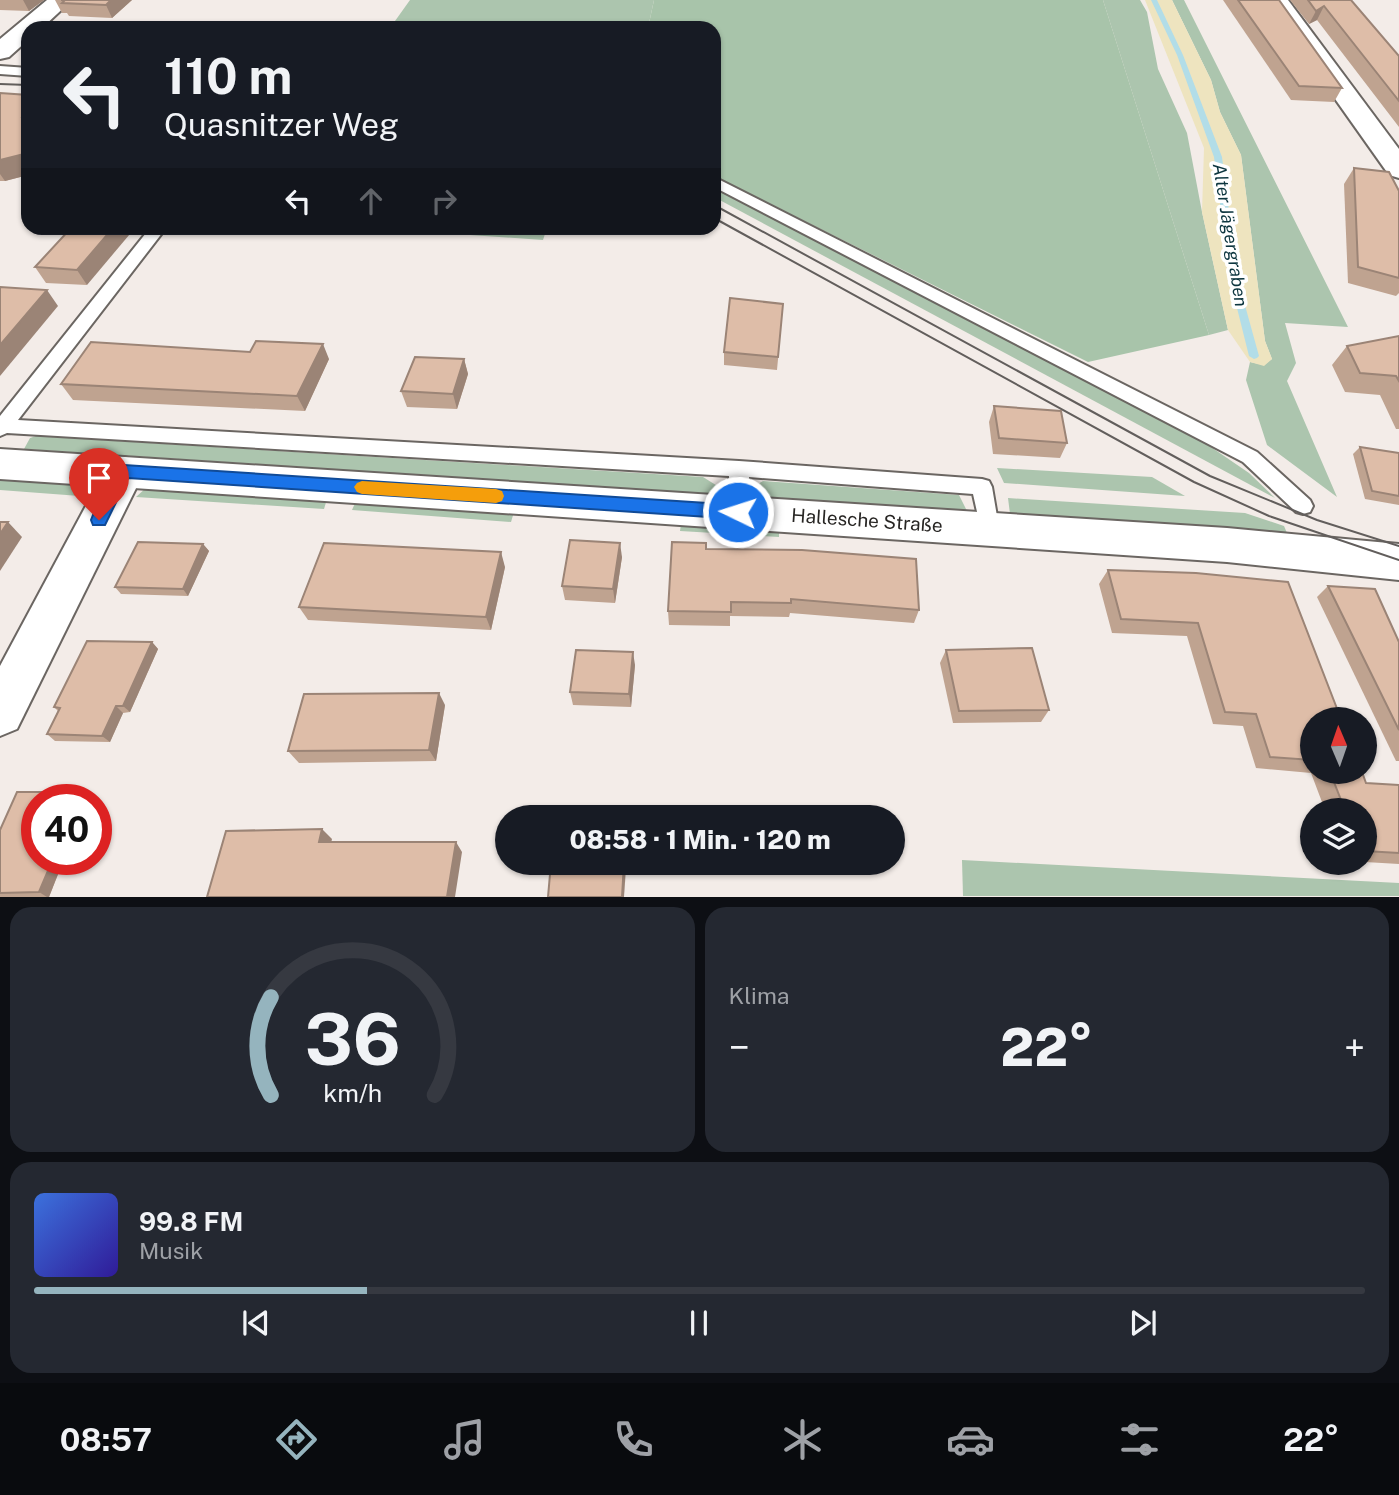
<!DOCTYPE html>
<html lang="de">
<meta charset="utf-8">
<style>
:root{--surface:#171b24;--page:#242831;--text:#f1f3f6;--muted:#9ea1a6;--line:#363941;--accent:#95b4be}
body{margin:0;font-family:"Public Sans",sans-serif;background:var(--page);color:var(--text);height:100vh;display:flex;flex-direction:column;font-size:26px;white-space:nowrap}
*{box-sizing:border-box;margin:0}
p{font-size:23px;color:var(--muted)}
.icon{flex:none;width:38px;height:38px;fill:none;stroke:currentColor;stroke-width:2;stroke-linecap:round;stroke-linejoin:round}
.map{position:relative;height:897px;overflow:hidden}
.side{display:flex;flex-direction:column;gap:10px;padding:10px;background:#0d0f14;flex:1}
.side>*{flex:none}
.guide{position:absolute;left:21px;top:21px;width:700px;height:214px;border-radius:21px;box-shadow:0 2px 5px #0004;background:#171b24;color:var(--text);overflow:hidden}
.needle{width:46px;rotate:358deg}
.buttons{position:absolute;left:1300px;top:707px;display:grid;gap:14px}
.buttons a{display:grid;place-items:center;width:77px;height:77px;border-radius:50%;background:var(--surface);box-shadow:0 2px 5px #0004;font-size:35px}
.speed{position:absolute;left:21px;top:784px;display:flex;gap:14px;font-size:35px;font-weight:700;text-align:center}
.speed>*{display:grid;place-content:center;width:91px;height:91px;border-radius:50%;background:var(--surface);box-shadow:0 2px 5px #0004;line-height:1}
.speed .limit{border:10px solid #d22;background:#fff;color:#111}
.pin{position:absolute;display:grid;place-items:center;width:60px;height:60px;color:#fff;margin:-72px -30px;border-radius:50% 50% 50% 0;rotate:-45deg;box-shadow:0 0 7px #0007}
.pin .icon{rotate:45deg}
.me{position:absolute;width:77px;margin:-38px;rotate:274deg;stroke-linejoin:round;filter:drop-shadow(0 0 5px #0008)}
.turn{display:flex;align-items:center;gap:24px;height:147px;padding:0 28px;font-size:32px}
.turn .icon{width:91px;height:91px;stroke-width:2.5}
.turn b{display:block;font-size:49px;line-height:60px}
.lanes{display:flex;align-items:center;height:66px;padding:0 28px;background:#0003;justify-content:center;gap:35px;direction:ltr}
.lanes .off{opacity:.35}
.big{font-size:52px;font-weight:800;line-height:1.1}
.side .tile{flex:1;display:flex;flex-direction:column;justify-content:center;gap:10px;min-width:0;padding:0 24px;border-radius:21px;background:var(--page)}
.side .dial{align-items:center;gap:0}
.dial svg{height:182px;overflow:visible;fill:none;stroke:var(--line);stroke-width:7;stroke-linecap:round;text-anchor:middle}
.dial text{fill:var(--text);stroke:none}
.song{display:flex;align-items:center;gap:21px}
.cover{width:84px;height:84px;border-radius:10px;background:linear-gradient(135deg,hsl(220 70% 55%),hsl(250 70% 35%))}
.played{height:7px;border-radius:4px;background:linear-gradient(90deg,var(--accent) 25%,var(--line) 25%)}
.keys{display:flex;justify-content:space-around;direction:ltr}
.heat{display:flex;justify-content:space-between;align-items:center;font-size:38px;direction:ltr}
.side .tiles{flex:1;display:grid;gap:10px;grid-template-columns:1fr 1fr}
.tile:last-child{grid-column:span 2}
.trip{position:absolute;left:495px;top:805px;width:410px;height:70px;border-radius:35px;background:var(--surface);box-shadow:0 2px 5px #0004;font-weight:800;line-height:70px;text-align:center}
.dock{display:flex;height:112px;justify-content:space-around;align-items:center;background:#090b0e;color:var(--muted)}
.dock .icon{width:49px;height:49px}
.dock .active{color:var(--accent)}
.dock b{font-size:32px;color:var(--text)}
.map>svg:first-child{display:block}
.green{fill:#acc5ae}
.forest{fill:#a8c4aa}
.sand{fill:#eee4bf}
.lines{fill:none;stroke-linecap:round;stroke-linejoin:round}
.stream{fill:#b2dde8;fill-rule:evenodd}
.lane-casing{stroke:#6b6662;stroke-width:4}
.street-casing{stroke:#6b6662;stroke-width:4}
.secondary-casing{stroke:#6b6662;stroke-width:4}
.lane{fill:#fff;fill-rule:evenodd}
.street{fill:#fff;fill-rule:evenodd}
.secondary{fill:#fff;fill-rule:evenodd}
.tram{stroke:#625e5c;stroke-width:2}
.wall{fill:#bfa390}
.shaded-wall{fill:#9b8476}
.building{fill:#debda8;stroke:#9b8476;stroke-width:2}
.route{fill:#1a73e8;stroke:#114b97;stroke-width:2}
.slow{fill:#f59e0b}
.labels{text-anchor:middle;stroke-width:7;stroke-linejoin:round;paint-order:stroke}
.far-water-label{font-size:18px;font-style:italic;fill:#0c353e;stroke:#fff}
.street-label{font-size:19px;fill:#282624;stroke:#fff}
</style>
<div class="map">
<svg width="1399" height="897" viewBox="0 0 1399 897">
<rect width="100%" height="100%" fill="#f3ece8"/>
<g class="green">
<path d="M410,0H654L648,28H390Z"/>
<path d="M1103,0H1140L1147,12L1158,69L1187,133L1202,212L1228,330L1209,335Z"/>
<path d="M1172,0H1184L1348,327L1285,323L1296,363L1287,381L1337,497L1267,445L1246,380L1250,362L1264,365L1272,359L1265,341L1241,155L1220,112L1211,80Z"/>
<path d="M714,184L1208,445L1249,473L1275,498L714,197Z"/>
<path d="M443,228H547L543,240L441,233Z"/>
<path d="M36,436L703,477L719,487L718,494L24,449L30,438Z"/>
<path d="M997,468L1152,477L1185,496L1004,483Z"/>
<path d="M0,477L90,483L96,486L93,497L0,490Z"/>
<path d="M763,481L959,495L967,511L756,496L758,484Z"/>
<path d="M147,487L327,499L324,509L136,497Z"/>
<path d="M1008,498L1245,513L1284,526L1287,533L1010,514Z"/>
<path d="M356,501L514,512L511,522L352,510Z"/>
<path d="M681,524L779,529V537L680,531Z"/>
<path d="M962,860L1399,883V896H963Z"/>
</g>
<path class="forest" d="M654,0H1103L1209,335L1088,362L714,176V28H648Z"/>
<path class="sand" d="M1145,0H1172L1211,80L1220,112L1241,155L1265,341L1272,359L1264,366L1250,362L1228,330L1202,212L1204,148Z"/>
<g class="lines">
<path class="stream" d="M1151,0H1157L1183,55L1222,157L1238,280L1259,356L1257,358L1254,359L1249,356L1230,280L1214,157L1177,55Z"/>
<g class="lane-casing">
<g id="lane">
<path d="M0,66L28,68V76L0,74Z"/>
<path d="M714,177L1257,452L1310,500L1313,506L1310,512L1303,514L1296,512L1243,462L714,187Z"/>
<path d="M150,228H166L18,420L739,461L982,479L989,481L992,487L999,528L996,534L989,536L982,534L973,494L749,477L748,512L745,518L738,520L731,518L728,512L729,476L7,433L0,436V416Z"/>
</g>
</g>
<g class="street-casing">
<g id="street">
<path d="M47,0H72L42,28H28V40L9,57L0,59V39Z"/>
<path d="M1265,0H1288L1399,149V178L1389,175Z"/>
<path d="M124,457L138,461L144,472L17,729L0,736V666L110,461Z"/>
</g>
</g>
<g class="secondary-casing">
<path id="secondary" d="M0,449L1227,528L1399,544V580L1227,562L0,479Z"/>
</g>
<use href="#lane" class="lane"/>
<use href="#street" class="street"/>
<use href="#secondary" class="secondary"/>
<g class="tram">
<path d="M0,84L28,85"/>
<path d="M714,205L1210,476L1317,520L1399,546"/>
<path d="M714,218L1194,482L1269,516L1399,560"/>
</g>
</g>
<g class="wall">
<path d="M0,0H44L29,11L0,10Z"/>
<path d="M55,0H132L112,18L69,16L67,13H62Z"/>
<path d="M1223,0H1279L1342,88L1334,102L1291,100Z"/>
<path d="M1290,0H1351L1399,56V127L1317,20L1309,24Z"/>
<path d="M0,93L28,95V175L5,181H0Z"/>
<path d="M1354,168L1399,191V293L1396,296L1348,283L1344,184Z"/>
<path d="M71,228L87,285L46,283L35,267Z"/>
<path d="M783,304L777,370L724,365V352Z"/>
<path d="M1399,336V429H1396L1380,395L1345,392L1332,365L1347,346Z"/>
<path d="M329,359L305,411L73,400L61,384Z"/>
<path d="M464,359L468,374L457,409L407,407L401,391Z"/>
<path d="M994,406L1067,443L1060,458L993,454L989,422Z"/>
<path d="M1360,447L1399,453V505L1365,499L1353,454Z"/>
<path d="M203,544L209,551L188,596L121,594L115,587Z"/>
<path d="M706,549L919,610L914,623L790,613L789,617L730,616V626L669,625L668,611Z"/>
<path d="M622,557L615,603L565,600L562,586Z"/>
<path d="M505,567L491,630L308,620L299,607Z"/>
<path d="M1108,570L1196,573L1312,719V772H1362L1366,783L1399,785V864L1365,862V810H1325L1311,773L1256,768L1243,726L1213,724L1187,636L1112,633L1099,584Z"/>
<path d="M1328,586L1399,642V761H1396L1317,597Z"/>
<path d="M152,642L158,649L130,712L123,713L110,742L55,741L47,734L58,711L54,707Z"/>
<path d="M946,650L1049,710L1041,722L953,723L940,663Z"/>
<path d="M635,665L631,707L573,705L570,692Z"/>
<path d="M445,705L436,761L299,763L288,751Z"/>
<path d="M89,797L37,859H64L49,897H0V830Z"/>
</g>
<g class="shaded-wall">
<path d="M23,0H44L29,11Z"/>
<path d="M111,0H132L112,18L106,5Z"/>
<path d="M1324,6L1317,20L1309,24L1316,11Z"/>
<path d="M28,153V175L5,181L0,174V160Z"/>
<path d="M113,228H135L87,285L77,270Z"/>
<path d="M47,290L58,306L0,376V345Z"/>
<path d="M323,344L329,359L305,411L297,396Z"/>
<path d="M464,359L468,374L457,409L453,394Z"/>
<path d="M8,522L22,537L0,571V534Z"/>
<path d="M620,543L622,557L615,603L613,589Z"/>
<path d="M203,544L209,551L188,596L183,589Z"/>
<path d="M501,552L505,567L491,630L486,617Z"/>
<path d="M152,642L158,649L130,712L123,706Z"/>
<path d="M633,652L635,665L631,707L629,694Z"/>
<path d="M439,693L445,705L436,761L429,750Z"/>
<path d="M116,706L123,713L110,742L102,736Z"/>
<path d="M81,792L89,797L88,800H78Z"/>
<path d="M322,829L332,839L329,852L319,842Z"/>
<path d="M456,842L462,852L455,897H447Z"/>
<path d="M53,859H64L49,897H47L39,892Z"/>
<path d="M624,863H625L626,868L624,897H622Z"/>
</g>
<g class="building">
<path d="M61,0H111L106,5L62,3L65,0Z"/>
<path d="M1238,0H1279L1342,88L1299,86Z"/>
<path d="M1308,0H1351L1399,56V101L1324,6L1316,11Z"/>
<path d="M0,93L28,95V110L23,116L28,115V153L0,160Z"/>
<path d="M1354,168L1389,172L1399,191V278L1358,267Z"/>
<path d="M71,228H113L77,270L35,267Z"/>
<path d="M0,287L47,290L0,345Z"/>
<path d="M730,298L783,304L778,357L724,352Z"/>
<path d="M1399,336V381L1396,376L1360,373L1347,346Z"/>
<path d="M256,341L323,344L297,396L61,384L91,342L250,352Z"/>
<path d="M415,357L464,359L453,394L401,391Z"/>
<path d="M994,406L1061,411L1067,443L999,438Z"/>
<path d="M1360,447L1399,453V496L1372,491Z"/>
<path d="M0,522H8L0,534Z"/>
<path d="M570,540L620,543L613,589L562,586Z"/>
<path d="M138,542L203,544L183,589L115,587Z"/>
<path d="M672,542L706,543V549L802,550L916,559L919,610L791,599V603L731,602V612L668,611Z"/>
<path d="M324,543L501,552L486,617L299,607Z"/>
<path d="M1108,570L1196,573L1288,582L1341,719H1312V760L1270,757L1256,714L1225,712L1198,623L1121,619Z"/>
<path d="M1328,586L1375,589L1399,642V730Z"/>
<path d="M87,641L152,642L123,706H116L102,736L47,734L60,708L54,707Z"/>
<path d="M1032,648L1049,710L959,711L946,650Z"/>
<path d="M576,650L633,652L629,694L570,692Z"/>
<path d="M439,693L429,750L288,751L304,694Z"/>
<path d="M1330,772H1362L1366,783L1399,785V853L1365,851V810H1345Z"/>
<path d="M17,792H81L78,800H37V859H53L39,892L0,893V830Z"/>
<path d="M322,829L319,842H456L447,897H207L226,831Z"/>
<path d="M551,863H624L622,897H548Z"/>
</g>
<path class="route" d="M124,465L738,505L744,507L746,512L744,517L738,519L128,478L105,525H93L91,520L93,515L118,467Z"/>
<path class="slow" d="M362,481L496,489L502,491L504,496L502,501L496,503L362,494L357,492L354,487L357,483Z"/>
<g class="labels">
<g class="far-water-label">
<text transform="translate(1230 235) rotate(81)" y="6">Alter Jägergraben</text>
</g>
<g class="street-label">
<text transform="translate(867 520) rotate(4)" y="7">Hallesche Straße</text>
</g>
</g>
</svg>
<div class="buttons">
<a><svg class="needle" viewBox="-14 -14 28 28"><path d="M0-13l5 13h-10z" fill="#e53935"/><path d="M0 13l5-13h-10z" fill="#9ea1a6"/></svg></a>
<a><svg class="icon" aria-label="layers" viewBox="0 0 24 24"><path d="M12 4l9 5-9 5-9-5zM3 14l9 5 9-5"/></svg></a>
</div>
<div class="speed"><div class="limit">40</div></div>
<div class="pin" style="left:99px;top:520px;background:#d93025"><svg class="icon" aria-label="arrive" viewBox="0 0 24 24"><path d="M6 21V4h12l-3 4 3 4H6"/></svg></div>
<svg class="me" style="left:738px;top:512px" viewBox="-20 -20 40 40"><circle r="17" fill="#1a73e8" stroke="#fff" stroke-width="3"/><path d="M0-11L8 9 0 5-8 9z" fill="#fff"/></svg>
<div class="trip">08:58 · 1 Min. · 120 m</div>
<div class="guide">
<div class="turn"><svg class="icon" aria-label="left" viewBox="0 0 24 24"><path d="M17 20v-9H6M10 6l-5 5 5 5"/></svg><div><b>110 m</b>Quasnitzer Weg</div></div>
<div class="lanes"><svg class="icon" aria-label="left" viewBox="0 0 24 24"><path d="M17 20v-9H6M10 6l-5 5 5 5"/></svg><svg class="icon off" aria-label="ahead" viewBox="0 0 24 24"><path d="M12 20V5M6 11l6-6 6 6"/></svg><svg class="icon off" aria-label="right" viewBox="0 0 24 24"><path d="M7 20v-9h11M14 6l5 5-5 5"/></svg></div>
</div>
</div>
<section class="side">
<div class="tiles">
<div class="tile dial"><svg viewBox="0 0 100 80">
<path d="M14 69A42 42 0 1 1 86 69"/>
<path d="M14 69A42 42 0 0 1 14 26" stroke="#95b4be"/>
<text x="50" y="56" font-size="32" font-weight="700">36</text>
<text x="50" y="72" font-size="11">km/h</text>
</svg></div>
<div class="tile"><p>Klima</p>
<div class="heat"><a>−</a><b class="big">22°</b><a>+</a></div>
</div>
<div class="tile">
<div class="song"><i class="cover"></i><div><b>99.8 FM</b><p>Musik</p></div></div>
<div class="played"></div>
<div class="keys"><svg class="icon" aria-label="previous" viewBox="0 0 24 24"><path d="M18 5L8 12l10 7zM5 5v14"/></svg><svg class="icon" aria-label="pause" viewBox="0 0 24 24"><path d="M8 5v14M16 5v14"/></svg><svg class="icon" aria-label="next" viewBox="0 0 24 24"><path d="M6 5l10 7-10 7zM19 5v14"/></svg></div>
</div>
</div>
</section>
<nav class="dock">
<b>08:57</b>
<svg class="icon active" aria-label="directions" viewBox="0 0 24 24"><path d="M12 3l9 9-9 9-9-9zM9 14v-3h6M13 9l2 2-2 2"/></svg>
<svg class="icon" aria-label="music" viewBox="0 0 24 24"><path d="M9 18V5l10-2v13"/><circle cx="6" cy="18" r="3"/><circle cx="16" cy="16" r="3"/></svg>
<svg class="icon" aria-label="phone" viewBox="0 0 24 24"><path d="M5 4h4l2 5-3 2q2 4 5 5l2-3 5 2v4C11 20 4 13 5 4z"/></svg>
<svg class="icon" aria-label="climate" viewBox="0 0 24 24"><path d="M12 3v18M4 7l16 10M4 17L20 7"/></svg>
<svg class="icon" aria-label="car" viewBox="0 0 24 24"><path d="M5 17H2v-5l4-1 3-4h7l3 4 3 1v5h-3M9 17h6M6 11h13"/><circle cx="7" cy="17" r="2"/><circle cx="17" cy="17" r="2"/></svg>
<svg class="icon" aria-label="filters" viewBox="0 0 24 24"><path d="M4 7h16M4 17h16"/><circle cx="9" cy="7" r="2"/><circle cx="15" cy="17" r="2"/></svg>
<b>22°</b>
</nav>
